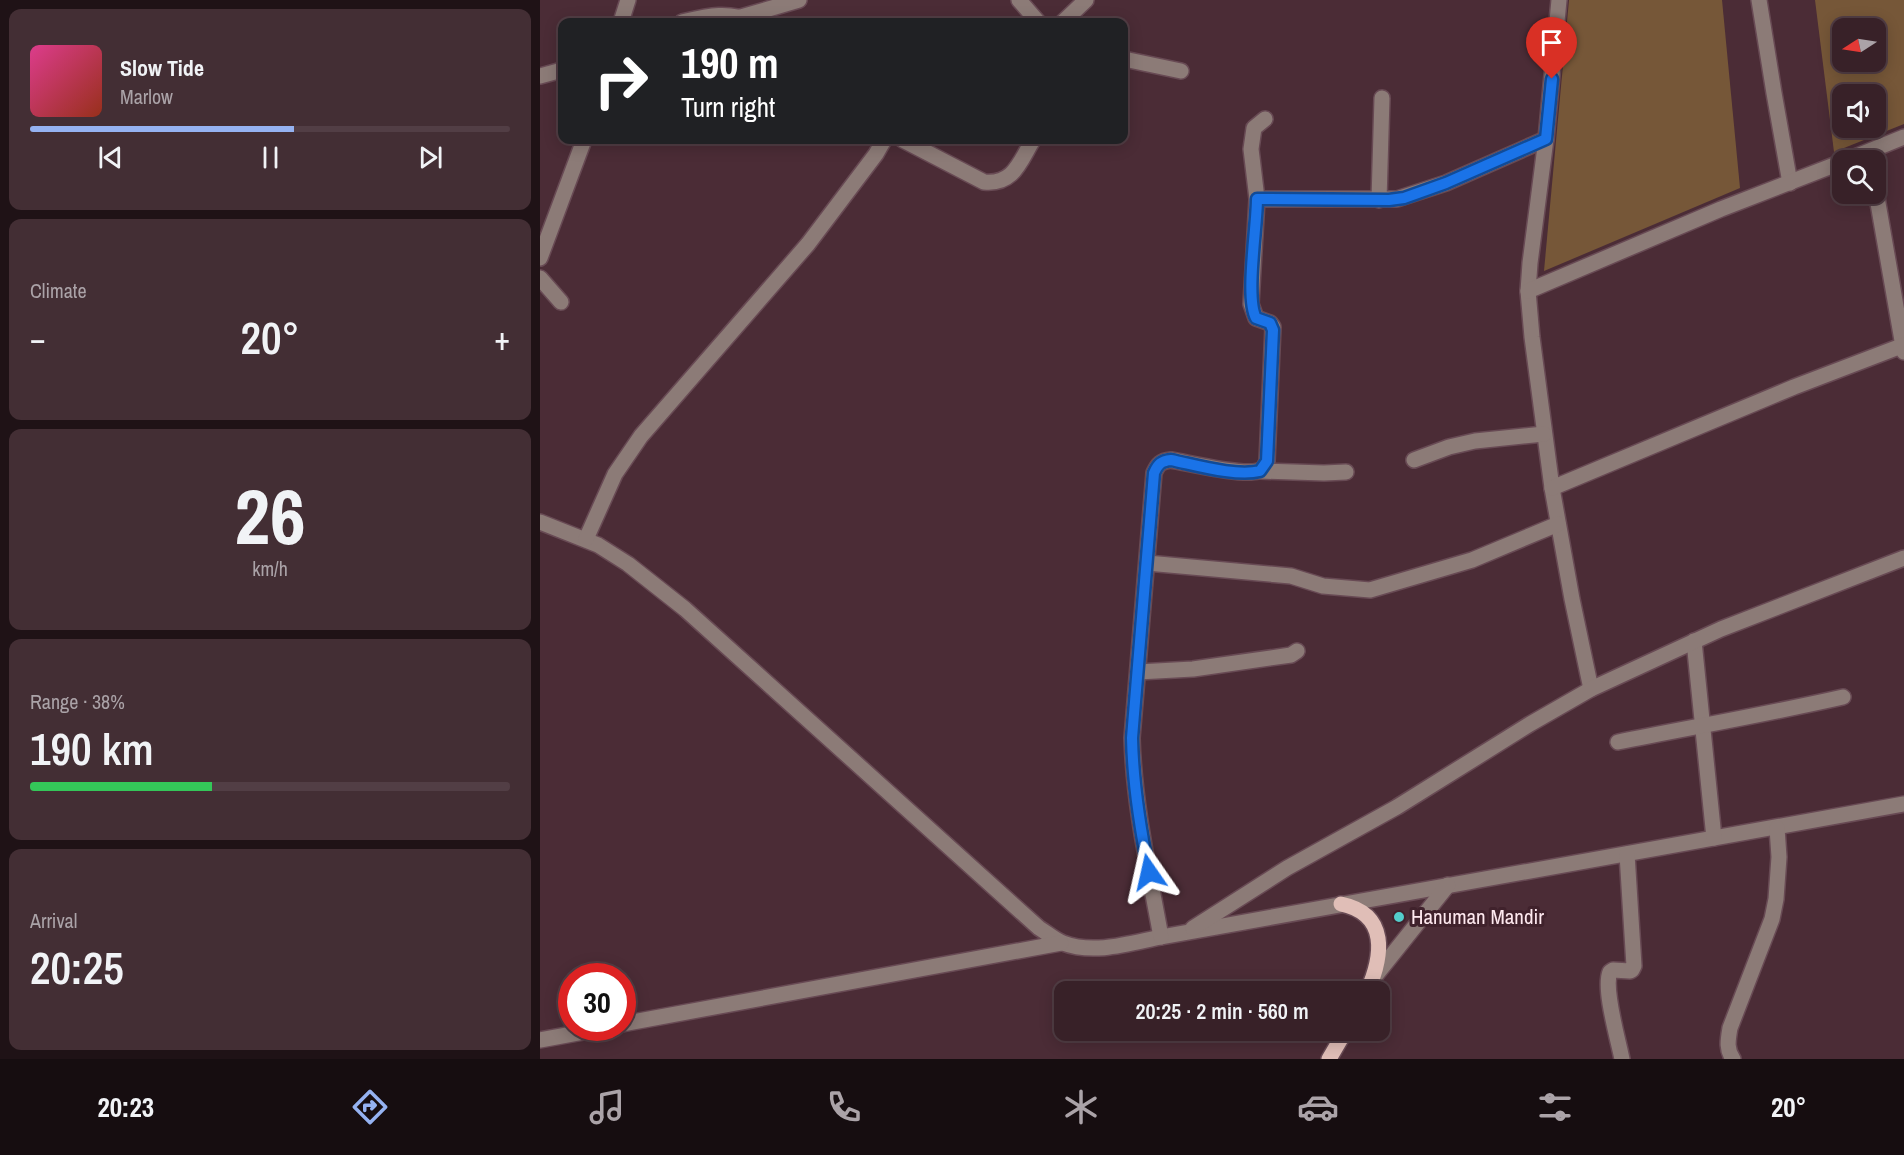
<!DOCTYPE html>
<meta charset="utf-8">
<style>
:root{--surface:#382128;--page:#432e34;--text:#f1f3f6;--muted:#aba3a8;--line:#523e45;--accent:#95b2f1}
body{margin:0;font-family:"Archivo Narrow",sans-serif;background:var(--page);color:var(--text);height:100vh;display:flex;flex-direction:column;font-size:22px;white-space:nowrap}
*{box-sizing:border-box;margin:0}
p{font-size:20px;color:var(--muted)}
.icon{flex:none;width:33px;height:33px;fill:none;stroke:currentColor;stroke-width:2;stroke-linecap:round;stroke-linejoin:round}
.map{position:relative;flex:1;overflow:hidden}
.side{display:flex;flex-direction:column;gap:9px;padding:9px;background:#1f1216;width:540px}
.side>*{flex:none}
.guide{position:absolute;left:18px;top:18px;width:570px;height:126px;border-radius:12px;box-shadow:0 3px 15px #0003,0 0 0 2px var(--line);background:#202124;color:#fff;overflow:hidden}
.needle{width:39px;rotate:258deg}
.fabs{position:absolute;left:1292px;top:18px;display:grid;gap:12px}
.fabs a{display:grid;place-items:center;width:54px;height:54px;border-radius:12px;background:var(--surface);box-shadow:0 3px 15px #0003,0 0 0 2px var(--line);font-size:30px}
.speed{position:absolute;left:18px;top:963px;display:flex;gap:12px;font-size:30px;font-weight:700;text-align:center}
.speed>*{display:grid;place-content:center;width:78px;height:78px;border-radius:50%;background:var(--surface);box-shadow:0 3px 15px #0003,0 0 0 2px var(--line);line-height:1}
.speed .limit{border:9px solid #d22;background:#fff;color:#111}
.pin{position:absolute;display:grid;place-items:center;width:51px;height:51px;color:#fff;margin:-62px -26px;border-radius:50% 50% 50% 0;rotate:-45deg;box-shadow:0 0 6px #0007}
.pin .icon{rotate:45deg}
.me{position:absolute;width:66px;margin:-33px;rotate:349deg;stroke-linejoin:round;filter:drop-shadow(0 0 4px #0008)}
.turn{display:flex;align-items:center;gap:21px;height:126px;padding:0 24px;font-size:27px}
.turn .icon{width:78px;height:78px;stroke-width:2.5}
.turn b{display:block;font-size:42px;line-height:51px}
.big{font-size:45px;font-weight:600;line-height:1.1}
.side .tile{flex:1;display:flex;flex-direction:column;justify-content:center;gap:9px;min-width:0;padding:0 21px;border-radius:12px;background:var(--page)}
.side .dial{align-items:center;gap:0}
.dial b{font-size:78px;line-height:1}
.song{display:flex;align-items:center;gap:18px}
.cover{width:72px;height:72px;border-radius:9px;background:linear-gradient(135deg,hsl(330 70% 55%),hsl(10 70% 35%))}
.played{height:6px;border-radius:3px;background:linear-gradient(90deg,var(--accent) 55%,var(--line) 55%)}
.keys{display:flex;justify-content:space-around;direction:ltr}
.heat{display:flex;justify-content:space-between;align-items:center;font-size:33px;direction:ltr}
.charge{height:9px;border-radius:4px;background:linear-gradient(90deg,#34c759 38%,var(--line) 0)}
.trip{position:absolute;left:514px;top:981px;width:336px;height:60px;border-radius:12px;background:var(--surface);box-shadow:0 3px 15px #0003,0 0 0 2px var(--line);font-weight:600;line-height:60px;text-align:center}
.menu{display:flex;height:96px;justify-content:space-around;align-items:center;background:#160d10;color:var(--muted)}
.menu .icon{width:42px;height:42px}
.menu .on{color:var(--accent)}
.menu b{font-size:27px;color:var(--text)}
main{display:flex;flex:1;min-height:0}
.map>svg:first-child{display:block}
.forest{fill:#765738;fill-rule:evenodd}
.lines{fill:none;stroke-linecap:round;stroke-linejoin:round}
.minor-casing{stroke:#684a54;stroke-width:18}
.major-casing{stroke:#684a54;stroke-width:18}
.minor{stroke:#8c7b77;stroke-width:15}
.major{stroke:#e0beb7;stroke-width:15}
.route-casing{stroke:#114b97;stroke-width:15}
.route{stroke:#1a73e8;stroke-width:10}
.poi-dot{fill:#53cdcb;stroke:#40222c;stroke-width:2}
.labels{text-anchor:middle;stroke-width:6;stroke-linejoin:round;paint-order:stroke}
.poi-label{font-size:21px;fill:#fee9ef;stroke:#40222c;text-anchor:start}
</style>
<main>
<section class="side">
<div class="tile">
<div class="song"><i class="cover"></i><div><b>Slow Tide</b><p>Marlow</p></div></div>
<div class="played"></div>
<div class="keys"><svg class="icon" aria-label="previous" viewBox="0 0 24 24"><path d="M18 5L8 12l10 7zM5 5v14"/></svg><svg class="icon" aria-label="pause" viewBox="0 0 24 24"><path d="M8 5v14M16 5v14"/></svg><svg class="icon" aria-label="next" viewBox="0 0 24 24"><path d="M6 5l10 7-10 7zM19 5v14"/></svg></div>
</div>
<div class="tile"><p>Climate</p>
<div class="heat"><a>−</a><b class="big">20°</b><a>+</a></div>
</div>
<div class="tile dial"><b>26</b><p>km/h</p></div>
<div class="tile"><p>Range · 38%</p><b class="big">190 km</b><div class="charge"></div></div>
<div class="tile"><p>Arrival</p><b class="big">20:25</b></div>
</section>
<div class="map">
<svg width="1364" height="1059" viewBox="0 0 1364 1059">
<rect width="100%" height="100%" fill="#4b2c36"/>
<g class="forest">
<path d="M1029,0H1182L1200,188L1004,271Z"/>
<path d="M1275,0H1364V124L1294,152ZM1302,28H1335V62H1302ZM1302,94H1335V128H1302Z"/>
</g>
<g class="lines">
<g class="minor-casing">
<g id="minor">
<path d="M479,0L498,22"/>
<path d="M1019,0L1006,139L990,263L988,291L992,337L1012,488L1032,599L1051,689"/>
<path d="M1219,0L1234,93L1250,183"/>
<path d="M201,17L259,0"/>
<path d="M81,22L88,0"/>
<path d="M142,22C168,16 188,11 213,22"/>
<path d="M523,22L546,0"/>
<path d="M584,59L641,71"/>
<path d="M0,76L22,70"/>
<path d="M363,140L444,182C474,185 480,161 493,140"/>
<path d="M1307,160L1364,137"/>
<path d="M1335,186L1364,352"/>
<path d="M717,199H857L906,183L1006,139"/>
<path d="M839,200L842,98"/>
<path d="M0,258L44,140"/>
<path d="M0,278L21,302"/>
<path d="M988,291L1181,209L1302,162"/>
<path d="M874,460L909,447L935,441L1004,434"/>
<path d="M720,471L784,473L806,472"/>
<path d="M1012,488L1254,387L1364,345"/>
<path d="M0,522L58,545L88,564L145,609L499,928C507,933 515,940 523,943C554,955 591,943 621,937L1364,804"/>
<path d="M46,539L75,474L101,436L268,244L336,154L344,140"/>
<path d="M607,563L751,576L783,586L830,590L932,560L1018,524"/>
<path d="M1154,641L1174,838"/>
<path d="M598,672L653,669L751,655L757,651"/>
<path d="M1078,742C1153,727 1228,714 1303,697"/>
<path d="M653,928L747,868L857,807L990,724L1051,689L1181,629L1364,558"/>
<path d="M621,937C609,871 594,806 592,738L614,473C618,464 621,461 631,460C649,463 702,476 718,471C723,470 725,466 727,461L733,327L730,323L716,318L711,304L717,199L711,149L714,128L725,119"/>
<path d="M832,980L908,885"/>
<path d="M82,1024L521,943"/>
<path d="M0,1040L65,1028"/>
<path d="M1082,1059C1078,1039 1063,988 1070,972L1073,970L1090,971L1092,970L1094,966L1087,854"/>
<path d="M1193,1059C1186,1049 1188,1040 1190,1028L1232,919L1236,899L1239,857L1237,828"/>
</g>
</g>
<g class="major-casing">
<g id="major">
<path d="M801,904C849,914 843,956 827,992"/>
<path d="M789,1059L806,1030"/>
</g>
</g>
<use href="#minor" class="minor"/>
<use href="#major" class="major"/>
</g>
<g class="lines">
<g class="route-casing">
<path id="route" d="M609,872C600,828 593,784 592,738L614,473C618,464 621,461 631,460C656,465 696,477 720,471L727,461L733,330L730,323L716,318C705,298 717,226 717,199L849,200L864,198L906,183L1006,139L1012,79"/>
</g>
<use href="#route" class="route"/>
</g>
<circle class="poi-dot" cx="859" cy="917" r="6"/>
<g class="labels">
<g class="poi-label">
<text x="871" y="924">Hanuman Mandir</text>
</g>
</g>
</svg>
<div class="fabs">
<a><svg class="needle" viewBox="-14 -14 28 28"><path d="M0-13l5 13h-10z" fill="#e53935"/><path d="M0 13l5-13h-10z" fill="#aba3a8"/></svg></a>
<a><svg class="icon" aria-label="sound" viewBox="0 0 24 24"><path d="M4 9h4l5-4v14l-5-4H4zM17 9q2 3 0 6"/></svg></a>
<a><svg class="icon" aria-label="search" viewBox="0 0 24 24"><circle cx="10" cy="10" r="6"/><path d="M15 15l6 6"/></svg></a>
</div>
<div class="speed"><div class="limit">30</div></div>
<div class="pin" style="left:1012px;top:79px;background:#d93025"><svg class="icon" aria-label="arrive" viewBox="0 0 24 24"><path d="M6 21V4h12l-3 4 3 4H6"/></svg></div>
<svg class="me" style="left:609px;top:872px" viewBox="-20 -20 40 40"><path d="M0-17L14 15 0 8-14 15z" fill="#1a73e8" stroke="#fff" stroke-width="4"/></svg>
<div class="trip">20:25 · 2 min · 560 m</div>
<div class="guide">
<div class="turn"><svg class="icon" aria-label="right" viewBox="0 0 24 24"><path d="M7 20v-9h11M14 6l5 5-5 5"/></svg><div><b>190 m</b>Turn right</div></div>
</div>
</div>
</main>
<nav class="menu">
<b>20:23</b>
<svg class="icon on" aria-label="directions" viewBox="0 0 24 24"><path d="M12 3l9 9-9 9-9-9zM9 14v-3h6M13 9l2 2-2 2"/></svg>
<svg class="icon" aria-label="music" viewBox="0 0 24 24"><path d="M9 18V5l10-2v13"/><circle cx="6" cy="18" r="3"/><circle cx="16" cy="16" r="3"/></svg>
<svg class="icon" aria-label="phone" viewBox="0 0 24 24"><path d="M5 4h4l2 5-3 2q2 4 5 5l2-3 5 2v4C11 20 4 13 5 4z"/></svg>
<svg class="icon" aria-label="climate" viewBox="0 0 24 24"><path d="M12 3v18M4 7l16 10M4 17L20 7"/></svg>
<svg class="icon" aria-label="car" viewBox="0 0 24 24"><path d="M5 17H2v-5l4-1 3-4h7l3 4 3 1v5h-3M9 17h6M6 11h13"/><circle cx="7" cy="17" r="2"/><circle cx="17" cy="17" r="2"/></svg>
<svg class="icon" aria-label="filters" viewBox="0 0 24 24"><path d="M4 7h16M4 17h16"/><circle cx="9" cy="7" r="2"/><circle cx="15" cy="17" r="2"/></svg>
<b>20°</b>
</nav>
